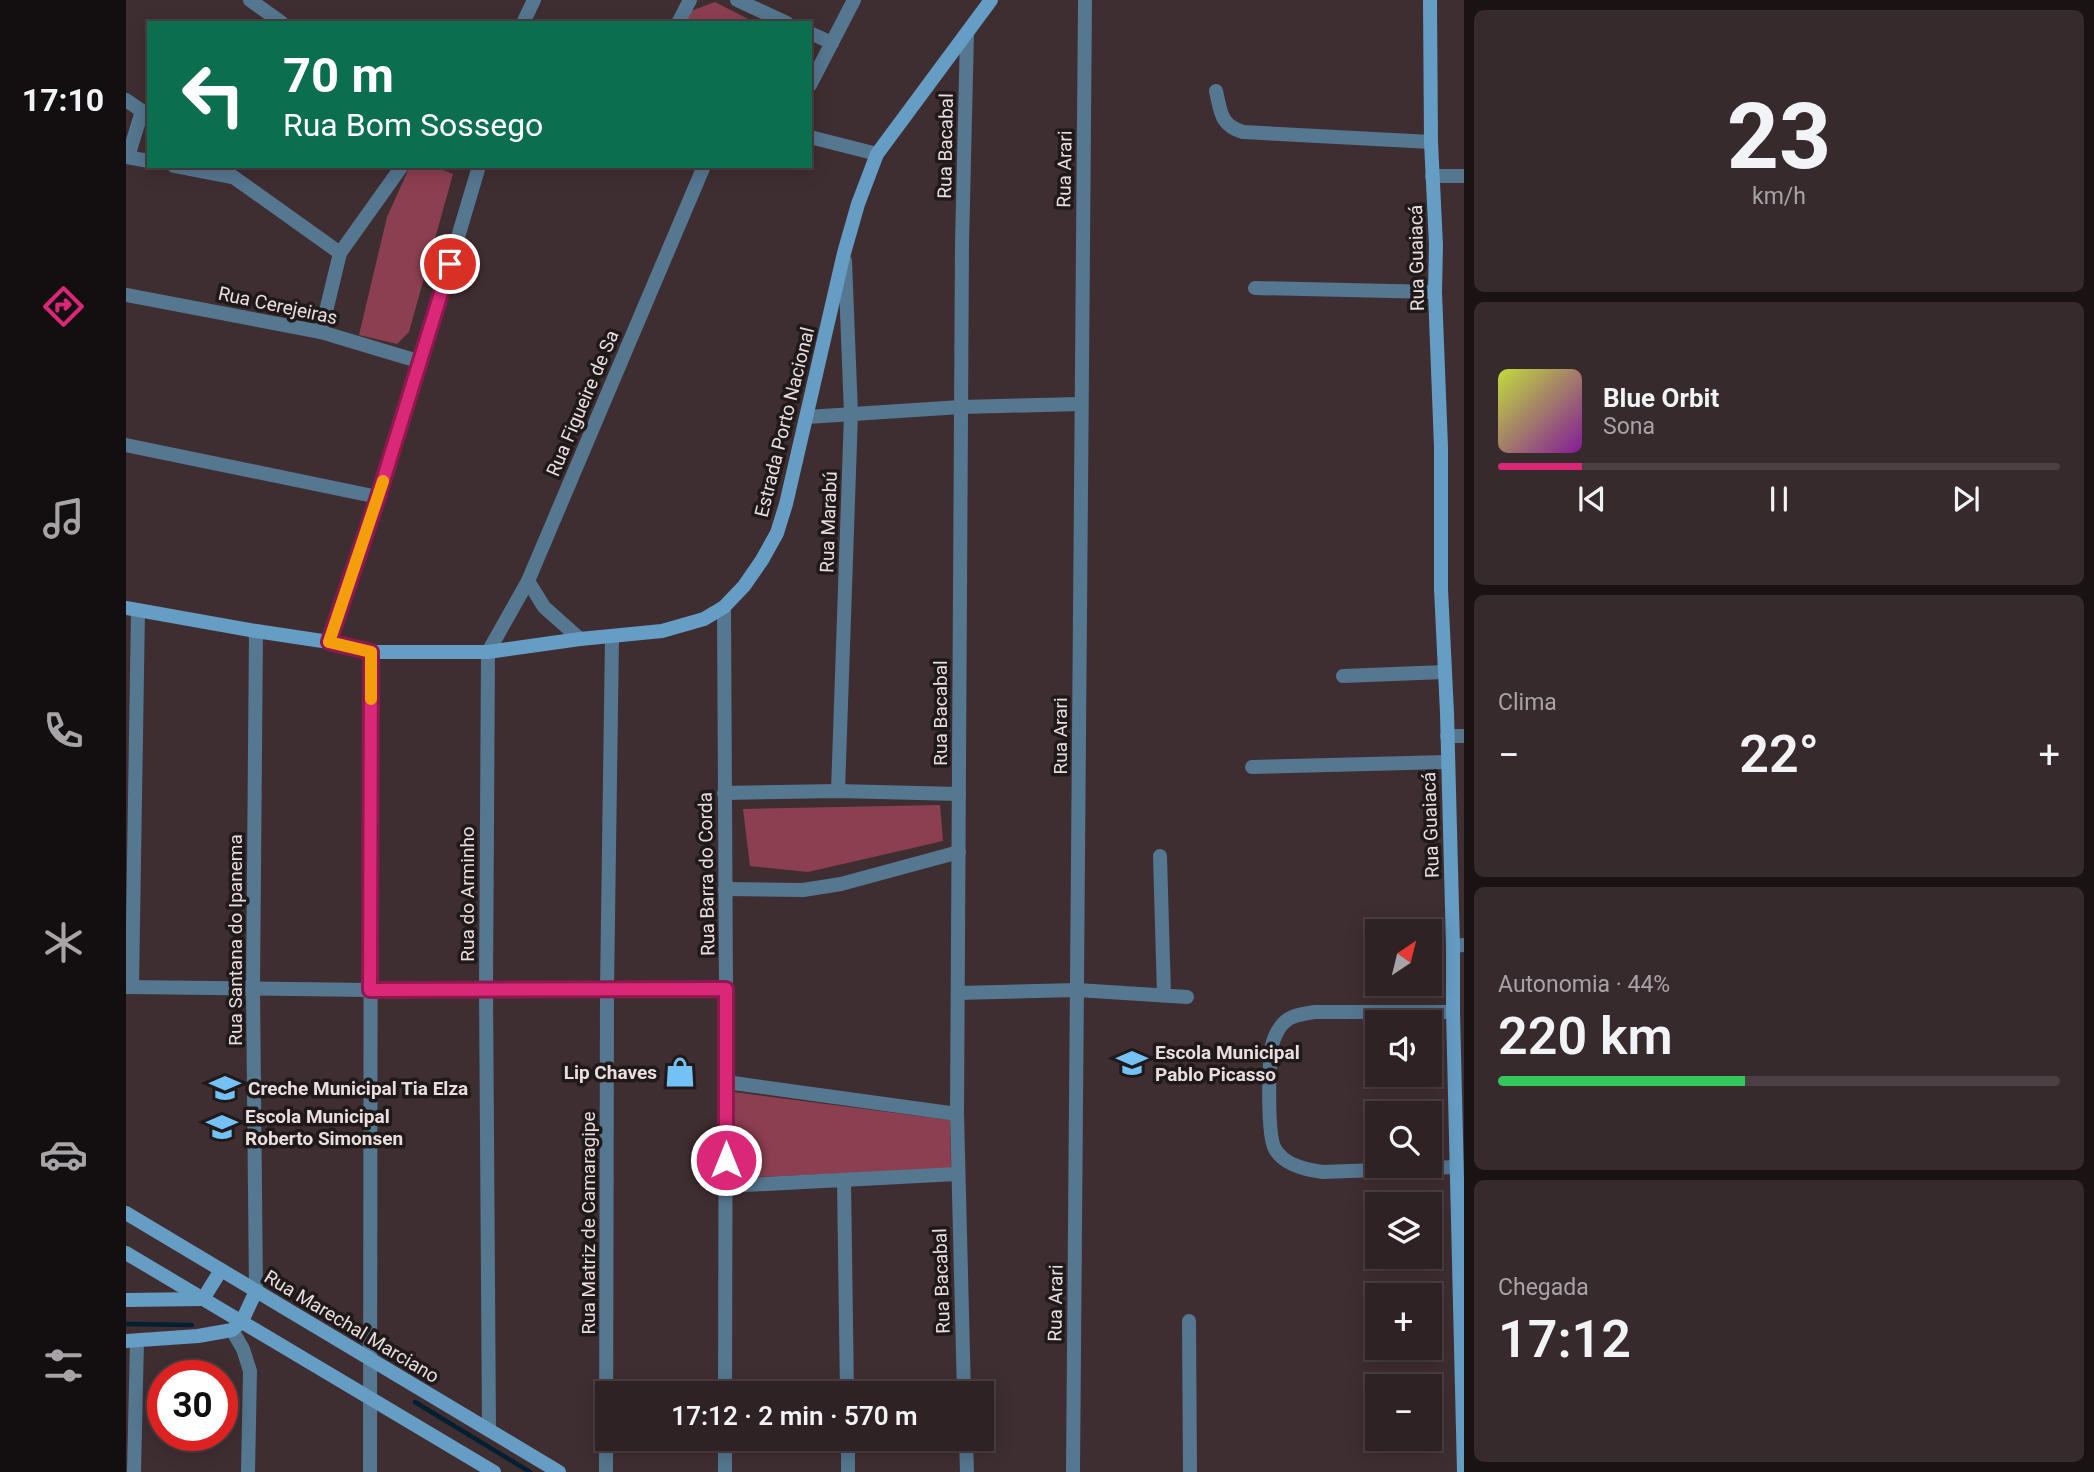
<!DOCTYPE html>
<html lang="pt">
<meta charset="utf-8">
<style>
:root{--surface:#2f2225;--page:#372a2d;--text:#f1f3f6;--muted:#a7a4a7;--line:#4a3f42;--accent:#db2777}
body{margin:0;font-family:Roboto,sans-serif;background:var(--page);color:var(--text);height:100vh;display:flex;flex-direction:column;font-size:26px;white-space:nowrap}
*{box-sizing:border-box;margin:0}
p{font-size:23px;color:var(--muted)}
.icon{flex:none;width:38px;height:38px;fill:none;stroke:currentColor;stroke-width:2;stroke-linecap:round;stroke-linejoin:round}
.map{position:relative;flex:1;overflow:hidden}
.details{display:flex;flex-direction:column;gap:10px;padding:10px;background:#1a1314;width:630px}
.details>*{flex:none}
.banner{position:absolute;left:21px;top:21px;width:665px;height:147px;border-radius:0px;box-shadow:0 4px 18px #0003,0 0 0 2px var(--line);background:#0b6e4f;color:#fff;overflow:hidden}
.needle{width:46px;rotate:35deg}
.tools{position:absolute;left:1239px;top:919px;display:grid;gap:14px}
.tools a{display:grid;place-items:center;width:77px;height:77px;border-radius:0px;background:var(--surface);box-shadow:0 4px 18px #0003,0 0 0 2px var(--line);font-size:35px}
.speed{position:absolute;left:21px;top:1360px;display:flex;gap:14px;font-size:35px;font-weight:700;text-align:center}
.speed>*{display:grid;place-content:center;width:91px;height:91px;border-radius:50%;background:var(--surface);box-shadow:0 4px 18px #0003,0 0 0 2px var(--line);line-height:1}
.speed .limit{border:10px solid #d22;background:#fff;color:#111}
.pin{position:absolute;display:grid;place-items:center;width:60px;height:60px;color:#fff;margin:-30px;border:4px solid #fff;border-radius:50%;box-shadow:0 2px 7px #0007}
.me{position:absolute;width:77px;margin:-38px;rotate:0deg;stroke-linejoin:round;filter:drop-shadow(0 0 5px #0008)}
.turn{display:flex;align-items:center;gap:24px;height:147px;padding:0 21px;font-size:32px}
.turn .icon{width:91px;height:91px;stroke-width:2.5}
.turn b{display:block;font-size:49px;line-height:60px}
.big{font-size:52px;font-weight:600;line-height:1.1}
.details .card{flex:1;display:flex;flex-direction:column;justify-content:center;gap:10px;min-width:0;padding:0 24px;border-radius:10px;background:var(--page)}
.details .dial{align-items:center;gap:0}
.dial b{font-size:91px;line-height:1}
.song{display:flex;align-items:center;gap:21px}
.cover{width:84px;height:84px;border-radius:10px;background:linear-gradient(135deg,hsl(70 70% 55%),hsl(290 70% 35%))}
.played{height:7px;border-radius:4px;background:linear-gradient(90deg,var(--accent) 15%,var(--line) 15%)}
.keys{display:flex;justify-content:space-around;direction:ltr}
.heat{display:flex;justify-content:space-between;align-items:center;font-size:38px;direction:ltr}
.charge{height:10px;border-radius:5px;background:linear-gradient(90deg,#34c759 44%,var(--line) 0)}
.trip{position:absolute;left:469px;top:1381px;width:399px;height:70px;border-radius:0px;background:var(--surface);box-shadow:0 4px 18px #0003,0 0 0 2px var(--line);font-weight:600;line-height:70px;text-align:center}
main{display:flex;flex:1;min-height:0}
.menu{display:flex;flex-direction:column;width:126px;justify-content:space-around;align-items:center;background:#130e0f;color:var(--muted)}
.menu .icon{width:49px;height:49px}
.menu .selected{color:var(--accent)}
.menu b{font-size:32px;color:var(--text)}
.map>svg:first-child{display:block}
.green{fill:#8c3f51}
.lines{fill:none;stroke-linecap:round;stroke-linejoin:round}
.stream{stroke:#032032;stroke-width:4.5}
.street{stroke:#557790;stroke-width:14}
.secondary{stroke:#659dc4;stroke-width:14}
.route-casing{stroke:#8e194d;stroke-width:18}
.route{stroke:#db2777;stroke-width:12}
.slow{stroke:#f59e0b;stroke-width:12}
.labels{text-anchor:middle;stroke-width:7;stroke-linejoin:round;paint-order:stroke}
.street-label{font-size:19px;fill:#e8dddf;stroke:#20191a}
.poi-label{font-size:19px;font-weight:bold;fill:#e8dddf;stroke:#20191a;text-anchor:start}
</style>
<main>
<nav class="menu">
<b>17:10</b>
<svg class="icon selected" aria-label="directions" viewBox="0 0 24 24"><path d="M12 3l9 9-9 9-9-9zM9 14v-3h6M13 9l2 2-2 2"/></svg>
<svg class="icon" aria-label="music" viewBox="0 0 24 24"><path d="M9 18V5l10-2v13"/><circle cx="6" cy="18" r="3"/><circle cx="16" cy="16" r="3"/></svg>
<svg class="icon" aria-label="phone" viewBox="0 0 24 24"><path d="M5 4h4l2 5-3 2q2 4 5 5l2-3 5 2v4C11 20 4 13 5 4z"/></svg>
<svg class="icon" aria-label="climate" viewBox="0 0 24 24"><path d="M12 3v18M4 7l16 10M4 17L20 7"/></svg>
<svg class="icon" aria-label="car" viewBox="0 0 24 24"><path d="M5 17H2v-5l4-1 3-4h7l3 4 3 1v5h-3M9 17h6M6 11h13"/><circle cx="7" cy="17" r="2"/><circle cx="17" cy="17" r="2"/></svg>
<svg class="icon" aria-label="filters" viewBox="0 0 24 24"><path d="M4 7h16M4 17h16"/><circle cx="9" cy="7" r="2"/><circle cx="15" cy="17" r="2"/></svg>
</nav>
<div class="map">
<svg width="1338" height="1472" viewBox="0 0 1338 1472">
<rect width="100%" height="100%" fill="#3f2e31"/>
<g class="green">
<path d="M589,2L630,23H558L565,11Z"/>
<path d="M284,166H308L327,174L283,332L271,344L233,335L261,217Z"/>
<path d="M814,805L817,841L682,872L624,866L617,809Z"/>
<path d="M608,1092L824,1120L825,1169L607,1178Z"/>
</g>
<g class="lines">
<g class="stream">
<path d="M0,1324L66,1325"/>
<path d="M289,1402L404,1472"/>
</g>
<g class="street">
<path d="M124,0L156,23"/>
<path d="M611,0L661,23"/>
<path d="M397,23L408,0"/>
<path d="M552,23L564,0"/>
<path d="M684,33L706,43"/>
<path d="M684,85L728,0"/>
<path d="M1090,91C1095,112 1094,125 1117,132L1305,142"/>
<path d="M0,100L22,115"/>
<path d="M684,137L751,154"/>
<path d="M0,157L23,161"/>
<path d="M2,157L16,111"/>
<path d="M48,166L105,177"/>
<path d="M92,166L214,253"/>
<path d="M1306,176H1338"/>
<path d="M1129,288L1309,292"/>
<path d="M0,295L195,332L295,362"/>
<path d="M195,332L214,253L276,166"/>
<path d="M681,417L835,407L955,404"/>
<path d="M0,445L252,497"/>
<path d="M402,581L418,607L454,639"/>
<path d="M598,607L600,989L599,1393"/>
<path d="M203,642L295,362L353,166"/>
<path d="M1217,676L1319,672"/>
<path d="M1321,736H1338"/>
<path d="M1126,767L1321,762"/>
<path d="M712,791L725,414L719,261"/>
<path d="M598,793L712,791L833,794"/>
<path d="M1034,856L1038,995"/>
<path d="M599,889L677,890L715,884L833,852"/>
<path d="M1327,946L1338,945"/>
<path d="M0,987L244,990L600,989"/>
<path d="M6,987L12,610"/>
<path d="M832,993L951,990L1061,997"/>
<path d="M1327,1012H1189C1176,1014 1163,1015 1155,1026C1149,1034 1146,1043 1145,1052C1143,1070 1141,1135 1149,1149C1158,1165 1180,1170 1197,1172L1330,1167"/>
<path d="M600,1082L831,1114"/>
<path d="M718,1180L721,1393"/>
<path d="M600,1186L831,1174"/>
<path d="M130,1291L127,989L130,631"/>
<path d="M1063,1321L1064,1472"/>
<path d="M106,1330L117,1349L124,1371L122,1472"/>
<path d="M838,1393L831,1114L836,244L841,33"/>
<path d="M363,1430L360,988L362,652L402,581L578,166"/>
<path d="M722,1438V1472"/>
<path d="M840,1438L841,1472"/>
<path d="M8,1472L11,1341"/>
<path d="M244,1472L245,652"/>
<path d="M480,1472L481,990L486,637"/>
<path d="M599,1472V1438"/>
<path d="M947,1472L959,0"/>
</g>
<g class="secondary">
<path d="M1304,0L1305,142L1310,245L1309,292L1315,447V589L1321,713L1327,946V1012L1338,1472"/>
<path d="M0,608L130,631L203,642L245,652H362L454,639L536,631L578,619L598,607L618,586L636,560L651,533L660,504L718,253L732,204L751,154L865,0"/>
<path d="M0,1213L433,1472"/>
<path d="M0,1253L368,1472"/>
<path d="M77,1299L95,1270"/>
<path d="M0,1300L76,1299"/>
<path d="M0,1341L72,1336L106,1330L116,1321L130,1291"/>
</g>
</g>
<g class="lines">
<g class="route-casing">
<path id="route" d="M324,264L252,497L203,642L245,652L244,990L600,989V1160"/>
</g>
<use href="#route" class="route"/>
<path class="slow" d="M245,699V652L203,642L257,481"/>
</g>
<defs>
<g id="school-bare" transform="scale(2.415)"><path d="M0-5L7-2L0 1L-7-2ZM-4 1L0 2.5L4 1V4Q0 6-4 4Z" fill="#73c1f5" stroke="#20191a" stroke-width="2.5" paint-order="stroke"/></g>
<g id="shop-bare" transform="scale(2.415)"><path d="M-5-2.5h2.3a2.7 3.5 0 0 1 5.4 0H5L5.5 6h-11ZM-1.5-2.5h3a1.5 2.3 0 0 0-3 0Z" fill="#73c1f5" stroke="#20191a" stroke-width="2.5" paint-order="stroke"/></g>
</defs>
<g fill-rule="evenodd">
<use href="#school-bare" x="1006" y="1063"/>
<use href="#shop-bare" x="554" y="1072"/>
<use href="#school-bare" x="99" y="1088"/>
<use href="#school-bare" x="96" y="1127"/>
</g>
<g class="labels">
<g class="street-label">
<text transform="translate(819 146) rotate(-89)" y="7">Rua Bacabal</text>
<text transform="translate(938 169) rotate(-89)" y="7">Rua Arari</text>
<text transform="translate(1290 258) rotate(-91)" y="7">Rua Guaiacá</text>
<text transform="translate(152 305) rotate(12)" y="7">Rua Cerejeiras</text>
<text transform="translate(456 403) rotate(-67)" y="7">Rua Figueire de Sa</text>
<text transform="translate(658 422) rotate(-76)" y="7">Estrada Porto Nacional</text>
<text transform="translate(702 522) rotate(-88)" y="7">Rua Marabú</text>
<text transform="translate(814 713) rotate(-90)" y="7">Rua Bacabal</text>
<text transform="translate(934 736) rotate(-90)" y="7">Rua Arari</text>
<text transform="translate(1304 825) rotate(-92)" y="7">Rua Guaiacá</text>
<text transform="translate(580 874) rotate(-91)" y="7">Rua Barra do Corda</text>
<text transform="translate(341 894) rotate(-90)" y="7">Rua do Arminho</text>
<text transform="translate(109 940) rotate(-90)" y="7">Rua Santana do Ipanema</text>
<text transform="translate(462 1223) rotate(-90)" y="7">Rua Matriz de Camaragipe</text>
<text transform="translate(815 1281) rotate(-92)" y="7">Rua Bacabal</text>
<text transform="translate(929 1303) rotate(-89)" y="7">Rua Arari</text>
<text transform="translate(226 1326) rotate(31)" y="7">Rua Marechal Marciano</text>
</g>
<g class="poi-label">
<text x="1029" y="1059">Escola Municipal<tspan x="1029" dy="22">Pablo Picasso</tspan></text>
<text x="531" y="1079" text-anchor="end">Lip Chaves</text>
<text x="122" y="1095">Creche Municipal Tia Elza</text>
<text x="119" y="1123">Escola Municipal<tspan x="119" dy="22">Roberto Simonsen</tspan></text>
</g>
</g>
</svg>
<div class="tools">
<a><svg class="needle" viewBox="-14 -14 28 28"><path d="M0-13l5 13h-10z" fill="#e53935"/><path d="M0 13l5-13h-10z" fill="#a7a4a7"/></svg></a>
<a><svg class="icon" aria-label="sound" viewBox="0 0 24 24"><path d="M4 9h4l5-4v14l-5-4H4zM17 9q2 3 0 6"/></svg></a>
<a><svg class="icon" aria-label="search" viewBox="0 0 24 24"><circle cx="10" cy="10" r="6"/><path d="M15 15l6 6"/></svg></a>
<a><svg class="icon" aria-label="layers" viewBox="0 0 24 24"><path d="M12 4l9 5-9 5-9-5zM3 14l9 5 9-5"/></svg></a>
<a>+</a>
<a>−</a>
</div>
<div class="speed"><div class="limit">30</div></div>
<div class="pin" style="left:324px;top:264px;background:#d93025"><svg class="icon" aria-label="arrive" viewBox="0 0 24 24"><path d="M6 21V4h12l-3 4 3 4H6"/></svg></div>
<svg class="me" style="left:600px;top:1160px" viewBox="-20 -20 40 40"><circle r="17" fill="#db2777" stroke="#fff" stroke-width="3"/><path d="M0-11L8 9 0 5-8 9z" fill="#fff"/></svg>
<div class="trip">17:12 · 2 min · 570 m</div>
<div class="banner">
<div class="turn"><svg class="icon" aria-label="left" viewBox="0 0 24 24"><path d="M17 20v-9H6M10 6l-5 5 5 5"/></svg><div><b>70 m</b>Rua Bom Sossego</div></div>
</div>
</div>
<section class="details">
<div class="card dial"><b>23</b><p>km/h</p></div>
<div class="card">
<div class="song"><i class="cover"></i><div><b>Blue Orbit</b><p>Sona</p></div></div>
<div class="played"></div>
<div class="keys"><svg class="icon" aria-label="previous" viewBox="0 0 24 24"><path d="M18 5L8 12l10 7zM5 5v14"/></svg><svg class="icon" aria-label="pause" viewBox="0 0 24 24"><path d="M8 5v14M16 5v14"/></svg><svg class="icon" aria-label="next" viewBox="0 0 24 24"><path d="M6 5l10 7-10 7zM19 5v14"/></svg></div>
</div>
<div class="card"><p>Clima</p>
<div class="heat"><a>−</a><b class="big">22°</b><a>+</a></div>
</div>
<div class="card"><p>Autonomia · 44%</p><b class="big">220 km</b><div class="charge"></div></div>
<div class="card"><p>Chegada</p><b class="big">17:12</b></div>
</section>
</main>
